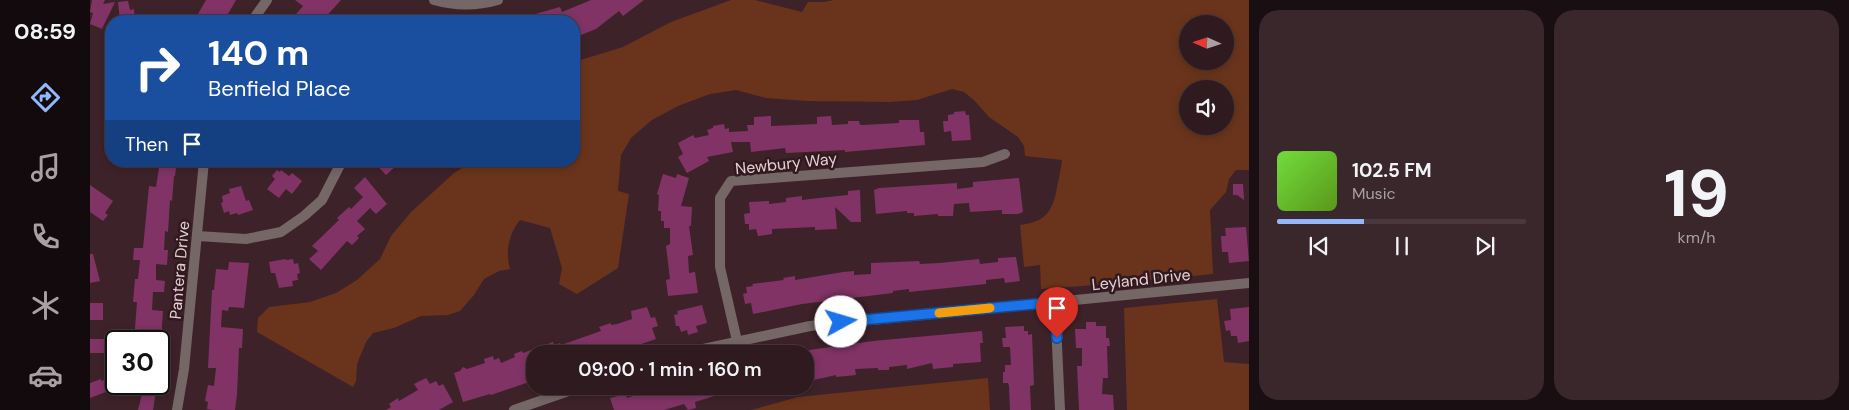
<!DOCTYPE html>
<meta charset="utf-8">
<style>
:root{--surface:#2e1a1f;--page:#3a272c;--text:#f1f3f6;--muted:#a7a1a4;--line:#49383d;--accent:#93b7fd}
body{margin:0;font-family:"DM Sans",sans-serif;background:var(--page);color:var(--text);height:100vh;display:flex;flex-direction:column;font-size:19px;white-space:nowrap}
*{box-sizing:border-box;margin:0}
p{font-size:16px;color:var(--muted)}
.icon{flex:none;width:28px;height:28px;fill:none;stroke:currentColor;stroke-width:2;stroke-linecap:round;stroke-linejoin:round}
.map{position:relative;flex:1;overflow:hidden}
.panel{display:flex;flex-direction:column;gap:10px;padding:10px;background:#190e11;width:600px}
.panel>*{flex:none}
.banner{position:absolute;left:15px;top:15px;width:475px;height:152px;border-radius:20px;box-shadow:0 2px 8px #0003,0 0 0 1px var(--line);background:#1a4fa0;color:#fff;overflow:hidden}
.needle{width:32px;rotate:273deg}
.controls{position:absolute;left:1089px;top:15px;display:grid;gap:10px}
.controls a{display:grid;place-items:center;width:55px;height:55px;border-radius:50%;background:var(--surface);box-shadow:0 2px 8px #0003,0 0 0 1px var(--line);font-size:25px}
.speed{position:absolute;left:15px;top:330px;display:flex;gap:10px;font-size:25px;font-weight:700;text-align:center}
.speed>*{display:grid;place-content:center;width:65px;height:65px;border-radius:50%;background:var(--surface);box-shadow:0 2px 8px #0003,0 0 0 1px var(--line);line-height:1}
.speed .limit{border:2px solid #111;border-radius:8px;background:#fff;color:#111}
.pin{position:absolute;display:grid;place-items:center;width:42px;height:42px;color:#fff;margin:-51px -21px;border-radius:50% 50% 50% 0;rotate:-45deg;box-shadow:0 0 5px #0007}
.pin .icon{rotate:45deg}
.me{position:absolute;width:55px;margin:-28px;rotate:84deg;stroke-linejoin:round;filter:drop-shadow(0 0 4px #0008)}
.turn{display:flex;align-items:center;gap:18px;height:105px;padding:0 20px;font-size:22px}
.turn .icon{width:65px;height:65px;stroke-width:2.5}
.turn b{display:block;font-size:35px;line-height:42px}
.then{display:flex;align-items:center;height:48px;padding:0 20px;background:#0003;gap:10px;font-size:19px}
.panel .tile{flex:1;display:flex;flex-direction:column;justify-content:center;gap:8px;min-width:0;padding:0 18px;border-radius:20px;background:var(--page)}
.panel .dial{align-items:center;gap:0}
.dial b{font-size:65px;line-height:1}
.song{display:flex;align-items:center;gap:15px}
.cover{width:60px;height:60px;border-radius:8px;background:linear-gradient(135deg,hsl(100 70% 55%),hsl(90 70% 35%))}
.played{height:5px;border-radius:2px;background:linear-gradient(90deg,var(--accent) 35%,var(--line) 35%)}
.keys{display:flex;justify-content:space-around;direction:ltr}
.panel .tiles{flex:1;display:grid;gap:10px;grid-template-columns:repeat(2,1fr)}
.trip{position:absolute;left:436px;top:345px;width:288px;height:50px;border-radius:20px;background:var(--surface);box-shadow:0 2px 8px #0003,0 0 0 1px var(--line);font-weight:600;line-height:50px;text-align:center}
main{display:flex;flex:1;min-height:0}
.tab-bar{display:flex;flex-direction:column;width:90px;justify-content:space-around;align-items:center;background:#120a0c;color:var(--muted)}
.tab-bar .icon{width:35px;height:35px}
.tab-bar .current{color:var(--accent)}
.tab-bar b{font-size:22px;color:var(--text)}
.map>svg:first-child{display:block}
.green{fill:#69341b;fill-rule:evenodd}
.building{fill:#813365}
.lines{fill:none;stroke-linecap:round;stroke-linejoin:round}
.minor{stroke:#756765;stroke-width:10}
.route-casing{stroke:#114b97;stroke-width:12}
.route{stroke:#1a73e8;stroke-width:9}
.slow{stroke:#f59e0b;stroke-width:9}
.labels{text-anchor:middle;stroke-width:5;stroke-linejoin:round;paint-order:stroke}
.street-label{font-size:16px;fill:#e2d0d3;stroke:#32191f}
</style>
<main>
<nav class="tab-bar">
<b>08:59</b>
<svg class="icon current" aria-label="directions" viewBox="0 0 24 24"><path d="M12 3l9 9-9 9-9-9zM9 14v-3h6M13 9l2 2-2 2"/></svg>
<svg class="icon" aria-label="music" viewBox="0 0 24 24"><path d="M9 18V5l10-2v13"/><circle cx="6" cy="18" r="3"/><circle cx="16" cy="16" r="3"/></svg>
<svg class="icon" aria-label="phone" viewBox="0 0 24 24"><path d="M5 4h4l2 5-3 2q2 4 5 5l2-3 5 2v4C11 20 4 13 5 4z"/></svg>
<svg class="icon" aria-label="climate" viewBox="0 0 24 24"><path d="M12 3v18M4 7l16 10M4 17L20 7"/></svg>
<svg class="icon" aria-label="car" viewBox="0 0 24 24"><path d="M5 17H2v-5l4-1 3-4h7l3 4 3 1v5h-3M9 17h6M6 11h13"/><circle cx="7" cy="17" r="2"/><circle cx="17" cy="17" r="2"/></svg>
</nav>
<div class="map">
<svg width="1159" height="410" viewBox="0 0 1159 410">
<rect width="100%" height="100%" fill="#3d2229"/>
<g class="green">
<path d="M641,0H665L712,12L718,2H734L744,0H1159V170H1146L1139,179L1136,192L1120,210L1123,274L1033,283L951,289L950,265L934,267L930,225C955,222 963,212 967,187C969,178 971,169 972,160L935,156L934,146L928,137L899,117L884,100L874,92L862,89L827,100L800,102L718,101L676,98L646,90L620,94L588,106L562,120L541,138L531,155L528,191L539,194L528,268L487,294L469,284L472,268L460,228L430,220C419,233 415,252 420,269L409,271L394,279L384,295L370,311L358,315L331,316L304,328L283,333L276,342L267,364L266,381L263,387L167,332L168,318L179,307L220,302L246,293L267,280L290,259L301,236L321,212L363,174L382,161H484V62L533,47L581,22ZM1098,24H1135V61H1098ZM1098,89H1135V126H1098Z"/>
<path d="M1127,299L1134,362L1159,364V410H1037L1034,308Z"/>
<path d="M898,378L900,410H661L708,397Z"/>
</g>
<g class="building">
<path d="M2,0H15L13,4L25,2L12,29L0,24L3,13L0,12Z"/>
<path d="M116,0H146L134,21H104Z"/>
<path d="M205,0H251L232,21H200L213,6Z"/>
<path d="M501,0H554L533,16L529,11L506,29L486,37L484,31V21H432L431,18L470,7L472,12Z"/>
<path d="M38,1L40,10L44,9L45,21H30L28,2Z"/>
<path d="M875,111L876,115H879L881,140L862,141L861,131L854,132L853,121H858V115L864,114V112Z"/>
<path d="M681,116V126L727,124V117L741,116L742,125L758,124V121H769L770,125H773L809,123V120H829L830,132H834L835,145L755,152V150L696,153L695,148L661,152L660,142H641L643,152L617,157L619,161L597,173L588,157L593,154L588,143L603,135L605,138L619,135L617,130L623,128V126L634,124L635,129L639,128V132L658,131L657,125H664V117Z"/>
<path d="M70,161H87L85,176H84L82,201L80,200L78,232L75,231L74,250H78L77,265L66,264V280L75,281L74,292H63L62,310L73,311L71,341H44L47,302H43L45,279H48L50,260H43L44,248H53L59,186L66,187Z"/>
<path d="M283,161H303L307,165L296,175Z"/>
<path d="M187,170L190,172L191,170L199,176L202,173L212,181L202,194L196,189L189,198L177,189L185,179L182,176Z"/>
<path d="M573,174L586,178L587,174L599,178L591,206L602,207L601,226H599L603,255L598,256L599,273L605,272L608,293L578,296L576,280L580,279L576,246L580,244V228H574V221H571V211H568L569,195L567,194Z"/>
<path d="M275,177L297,204L286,214L280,208L267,221L275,229L267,236L269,238L262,245L257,241L231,270L219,259L228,251L222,246L249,220L247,218L259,207L261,209L273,197L264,188Z"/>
<path d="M929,178L933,212L928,214H912V210L880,212L879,203L864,204L863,216H848V214L824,216V213H817V211L786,214L784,190L789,188L867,183V189L883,187V182Z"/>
<path d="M1143,184H1153L1154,200L1147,195H1143Z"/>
<path d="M0,185L23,201L15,213L18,215L13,221L0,212Z"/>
<path d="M151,186L156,201L159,200L163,210L148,215L147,213L140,215L139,211L134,213L131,203L133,202L132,196L140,193L139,189Z"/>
<path d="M770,190L771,222H761L745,207L747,229L725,230V227L682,229V234L668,236L666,229L659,230V224H655L654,214L660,213L659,202L679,201V204L696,202V198L712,196V200L729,198L758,195V191Z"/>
<path d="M1156,227L1159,261L1139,263L1138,252H1132L1131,236H1136L1135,228Z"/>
<path d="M0,254H3L10,281L0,283Z"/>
<path d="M926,257L930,281L915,283L914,278L896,280V284L819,292V289L803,291V293L712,304L663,314L661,303L655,304L653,294L657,293L656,287L663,286L662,284L694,280L693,278L705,276V280L753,272L764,271V275L781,274V263L829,261L830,264L849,263L889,259L890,264L908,262V258Z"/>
<path d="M195,259L196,260L203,259L204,264L208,263L210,273L207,274L208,280L202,281L203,286L189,288L185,273H181L179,262Z"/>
<path d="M139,262L159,263L154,308L139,307L138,311L132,310L131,327L153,329L152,348H149L147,395L145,410H123L117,409L118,402L115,401L118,385L124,386L126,368H118L122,290H124L126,269L138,270Z"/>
<rect x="0" y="303" width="13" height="17"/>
<path d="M612,305L617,323L606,326L608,332L598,335L597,330L591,332L589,326H586L584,315L588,314L587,311Z"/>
<path d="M557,307L561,318L565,317L568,326L562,328L566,339L522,354H445V380L401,395L400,394L373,402L364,373L370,371L373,367L377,369L395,363L394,359L403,356L404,360L409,358L411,363L425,357L424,354L432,351L433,353L463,342L464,345L470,343L471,345L511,331L509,327L521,323V325L527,324L542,319L541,311Z"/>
<path d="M1159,307V341L1148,343L1147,336H1141L1140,330L1136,331L1134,321L1141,320L1140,309Z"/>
<path d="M996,322H1006V326H1016V338H1019L1020,346H1017L1018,378H1013L1012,394L1023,395L1024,410H989L987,366H992V348H986L985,329H996Z"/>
<path d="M934,326V331H938V335L942,334L944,385L940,386L941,410H920L919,386L918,383H913V372H915V365H921L920,347H913L912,338H916L915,327Z"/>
<path d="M892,331L893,343H890L891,362L863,364V367L843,369L842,363L817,369V365L799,367V370H788V368L765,369L766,375L746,377V375L715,382V356L720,355L719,350L783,341Z"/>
<rect x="0" y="339" width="16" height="14"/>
<path d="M336,378L340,384L346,381L349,386L353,384L363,402L349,410H296L301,407L299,404L308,398L309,401L328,390L324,384Z"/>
<path d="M11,379V381L14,380L17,388L16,392L0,398V383Z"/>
<path d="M21,384H67L63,410H48L52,394L21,388Z"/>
<path d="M559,386H633L634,393L605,402L606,408L598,410L594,404L574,410H524L520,398L536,394L537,398L552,393L551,389Z"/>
</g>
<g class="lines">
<g class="minor">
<path d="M344,0C365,6 387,6 408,0"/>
<path d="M162,21L177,0"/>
<path d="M107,236L156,239L191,232L214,216L232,200L252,161"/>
<path d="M965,302L970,410"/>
<path d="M647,341L630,267V198L641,181L893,162L915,154"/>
<path d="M590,354L720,326L1159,283"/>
<path d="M87,410L94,369L114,161"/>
<path d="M424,410L493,386"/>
</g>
</g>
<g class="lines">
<g class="route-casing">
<path id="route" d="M751,322L966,302L967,338"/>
</g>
<use href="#route" class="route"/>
<path class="slow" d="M849,313L900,308"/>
</g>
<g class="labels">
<g class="street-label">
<text transform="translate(696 163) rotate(-6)" y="6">Newbury Way</text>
<text transform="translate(89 270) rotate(-85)" y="6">Pantera Drive</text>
<text transform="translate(1051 279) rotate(-6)" y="6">Leyland Drive</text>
</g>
</g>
</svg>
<div class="controls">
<a><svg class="needle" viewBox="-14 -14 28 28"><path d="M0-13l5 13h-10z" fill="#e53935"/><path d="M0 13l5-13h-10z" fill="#a7a1a4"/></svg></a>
<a><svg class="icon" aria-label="sound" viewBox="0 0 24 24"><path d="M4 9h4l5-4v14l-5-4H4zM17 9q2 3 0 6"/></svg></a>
</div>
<div class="speed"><div class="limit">30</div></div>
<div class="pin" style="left:967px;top:338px;background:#d93025"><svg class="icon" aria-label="arrive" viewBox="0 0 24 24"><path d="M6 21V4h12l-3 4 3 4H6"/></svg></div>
<svg class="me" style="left:751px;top:322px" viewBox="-20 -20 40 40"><circle r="19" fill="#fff"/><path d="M0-13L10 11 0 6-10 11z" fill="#1a73e8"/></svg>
<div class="trip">09:00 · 1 min · 160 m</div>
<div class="banner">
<div class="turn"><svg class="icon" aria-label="right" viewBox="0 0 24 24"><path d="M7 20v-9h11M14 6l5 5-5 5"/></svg><div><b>140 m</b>Benfield Place</div></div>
<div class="then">Then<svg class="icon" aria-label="arrive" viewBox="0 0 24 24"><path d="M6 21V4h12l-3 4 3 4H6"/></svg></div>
</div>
</div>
<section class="panel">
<div class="tiles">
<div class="tile">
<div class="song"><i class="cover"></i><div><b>102.5 FM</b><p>Music</p></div></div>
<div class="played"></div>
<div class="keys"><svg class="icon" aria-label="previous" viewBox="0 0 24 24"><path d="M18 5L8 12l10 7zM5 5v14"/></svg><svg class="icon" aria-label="pause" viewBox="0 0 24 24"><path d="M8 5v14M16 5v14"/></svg><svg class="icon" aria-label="next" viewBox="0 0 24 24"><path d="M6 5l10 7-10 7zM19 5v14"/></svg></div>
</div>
<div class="tile dial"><b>19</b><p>km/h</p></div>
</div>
</section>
</main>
